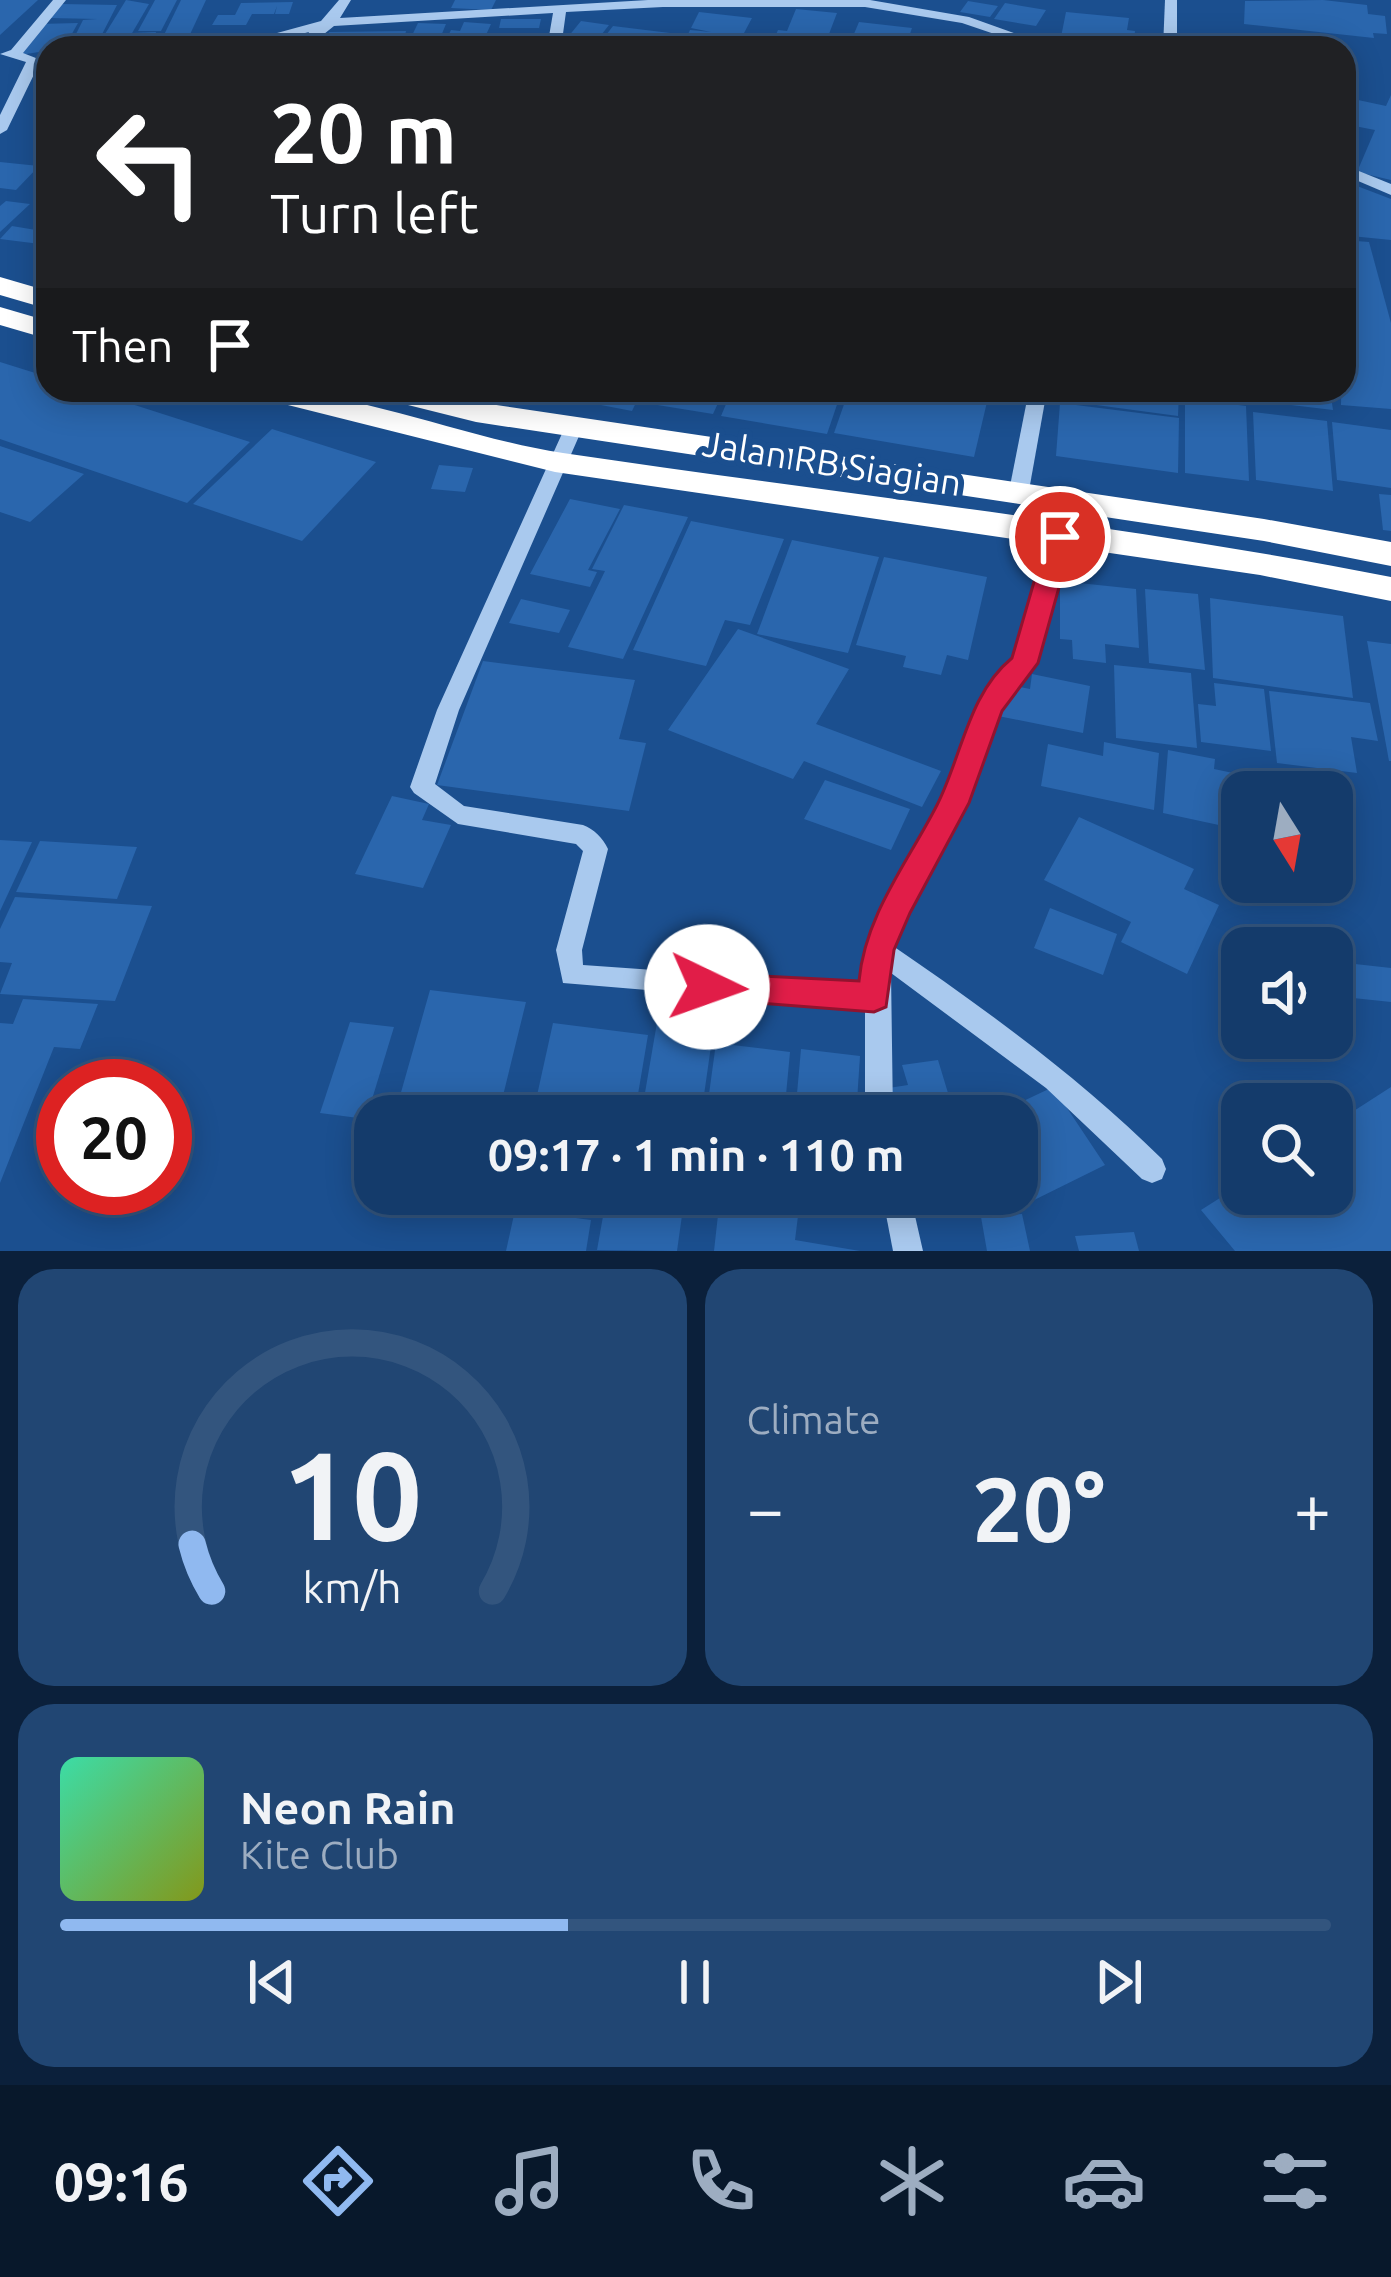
<!DOCTYPE html>
<meta charset="utf-8">
<style>
:root{--surface:#143b6b;--page:#214673;--text:#f1f3f6;--muted:#9dadc1;--line:#33557e;--accent:#90b9f0}
body{margin:0;font-family:Ubuntu,sans-serif;background:var(--page);color:var(--text);height:100vh;display:flex;flex-direction:column;font-size:45px;white-space:nowrap}
*{box-sizing:border-box;margin:0}
p{font-size:39px;color:var(--muted)}
.icon{flex:none;width:66px;height:66px;fill:none;stroke:currentColor;stroke-width:2;stroke-linecap:round;stroke-linejoin:round}
.map{position:relative;height:1251px;overflow:hidden}
.panel{display:flex;flex-direction:column;gap:18px;padding:18px;background:#0b203b;flex:1}
.panel>*{flex:none}
.hud{position:absolute;left:36px;top:36px;width:1320px;height:366px;border-radius:36px;box-shadow:0 6px 30px #0003,0 0 0 3px var(--line);background:#202124;color:#fff;overflow:hidden}
.needle{width:78px;rotate:169deg}
.buttons{position:absolute;left:1221px;top:771px;display:grid;gap:24px}
.buttons a{display:grid;place-items:center;width:132px;height:132px;border-radius:24px;background:var(--surface);box-shadow:0 6px 30px #0003,0 0 0 3px var(--line);font-size:60px}
.speed{position:absolute;left:36px;top:1059px;display:flex;gap:24px;font-size:60px;font-weight:700;text-align:center}
.speed>*{display:grid;place-content:center;width:156px;height:156px;border-radius:50%;background:var(--surface);box-shadow:0 6px 30px #0003,0 0 0 3px var(--line);line-height:1}
.speed .limit{border:18px solid #d22;background:#fff;color:#111}
.pin{position:absolute;display:grid;place-items:center;width:102px;height:102px;color:#fff;margin:-51px;border:6px solid #fff;border-radius:50%;box-shadow:0 3px 12px #0007}
.me{position:absolute;width:132px;margin:-66px;rotate:93deg;stroke-linejoin:round;filter:drop-shadow(0 0 9px #0008)}
.turn{display:flex;align-items:center;gap:42px;height:252px;padding:0 36px;font-size:54px}
.turn .icon{width:156px;height:156px;stroke-width:2.5}
.turn b{display:block;font-size:84px;line-height:102px}
.then{display:flex;align-items:center;height:114px;padding:0 36px;background:#0003;gap:24px;font-size:45px}
.big{font-size:90px;font-weight:700;line-height:1.1}
.panel .card{flex:1;display:flex;flex-direction:column;justify-content:center;gap:18px;min-width:0;padding:0 42px;border-radius:36px;background:var(--page)}
.panel .dial{align-items:center;gap:0}
.dial svg{height:312px;overflow:visible;fill:none;stroke:var(--line);stroke-width:7;stroke-linecap:round;text-anchor:middle}
.dial text{fill:var(--text);stroke:none}
.song{display:flex;align-items:center;gap:36px}
.cover{width:144px;height:144px;border-radius:18px;background:linear-gradient(135deg,hsl(160 70% 55%),hsl(70 70% 35%))}
.played{height:12px;border-radius:6px;background:linear-gradient(90deg,var(--accent) 40%,var(--line) 40%)}
.keys{display:flex;justify-content:space-around;direction:ltr}
.heat{display:flex;justify-content:space-between;align-items:center;font-size:66px;direction:ltr}
.panel .tiles{flex:1;display:grid;gap:18px;grid-template-columns:1fr 1fr}
.card:last-child{grid-column:span 2}
.trip{position:absolute;left:354px;top:1095px;width:684px;height:120px;border-radius:36px;background:var(--surface);box-shadow:0 6px 30px #0003,0 0 0 3px var(--line);font-weight:700;line-height:120px;text-align:center}
.tabs{display:flex;height:192px;justify-content:space-around;align-items:center;background:#08182b;color:var(--muted)}
.tabs .icon{width:84px;height:84px}
.tabs .active{color:var(--accent)}
.tabs b{font-size:54px;color:var(--text)}
.map>svg:first-child{display:block}
.building{fill:#2a66ad}
.lines{fill:none;stroke-linecap:round;stroke-linejoin:round}
.minor{fill:#a9c9ee;fill-rule:evenodd}
.highway{fill:#fff;fill-rule:evenodd}
.route{fill:#e11d48;stroke:#92132f;stroke-width:3}
.labels{text-anchor:middle;stroke-width:12;stroke-linejoin:round;paint-order:stroke}
.street-label{font-size:36px;fill:#fff;stroke:#1b4f8f}
</style>
<div class="map">
<svg width="1391" height="1251" viewBox="0 0 1391 1251">
<rect width="100%" height="100%" fill="#1b4f8f"/>
<g class="building">
<path d="M0,0H38L0,35Z"/>
<path d="M126,0L149,4L124,47H97Z"/>
<path d="M155,0H177L161,31H138Z"/>
<path d="M181,0H206L186,43H160Z"/>
<path d="M455,0H496L491,10L451,8Z"/>
<path d="M1323,0L1367,5L1368,14L1385,16L1387,34L1373,33L1374,38L1244,24L1245,1Z"/>
<path d="M968,1L998,6L990,17L960,12Z"/>
<path d="M293,2L289,14H275L277,6L274,14H252L246,25H212L218,15H235L241,3Z"/>
<path d="M1005,3L1046,10L1036,26L994,19Z"/>
<path d="M61,4L117,5L95,48H69L83,20L97,19L50,18Z"/>
<path d="M796,9L837,13L824,47L773,41L778,30L787,31Z"/>
<path d="M699,12L752,18L736,48L684,43L690,30L711,32L691,28Z"/>
<path d="M1066,12L1129,18L1127,30L1135,31L1133,48L1059,47Z"/>
<path d="M501,19H541L539,28H499Z"/>
<path d="M581,21L609,25L591,48H559Z"/>
<path d="M464,22L491,24L480,48H442L451,30L460,31Z"/>
<path d="M859,22L912,28L905,48H848Z"/>
<path d="M78,23L64,48L20,55L39,24Z"/>
<path d="M418,23L446,24L436,48H406Z"/>
<path d="M613,26L670,33L660,48H596Z"/>
<path d="M406,31L402,48H324L329,32Z"/>
<path d="M156,32L150,47L126,48L132,33Z"/>
<path d="M492,34L539,36L535,48H487Z"/>
<path d="M1391,95V180L1357,172L1375,130L1344,124V97L1386,106Z"/>
<path d="M0,162L39,166L16,190L0,188Z"/>
<path d="M1344,181L1391,199V240L1351,236Z"/>
<path d="M6,201L30,204L0,232V206Z"/>
<path d="M12,226L48,232V245L0,239Z"/>
<path d="M1344,240L1369,242L1391,323V409L1341,405Z"/>
<path d="M0,362L48,377V390H88L250,442L187,503L0,439Z"/>
<path d="M523,390H642L632,411Z"/>
<path d="M651,390H724L713,414L645,403Z"/>
<path d="M732,390H842L827,434L721,416Z"/>
<path d="M849,390H912L987,402L974,457L834,433Z"/>
<path d="M1060,390L1179,393L1178,416L1059,400Z"/>
<path d="M1241,390H1330L1333,410L1241,399Z"/>
<path d="M1185,398L1246,406L1249,481L1185,473Z"/>
<path d="M1060,403L1179,418L1178,473L1056,456Z"/>
<path d="M1253,412L1327,421L1333,491L1256,480Z"/>
<path d="M1332,422L1391,430V488L1337,480Z"/>
<path d="M272,429L376,462L302,541L193,504Z"/>
<path d="M0,446L84,474L30,522L0,512Z"/>
<path d="M439,465L473,468L465,492L431,489Z"/>
<path d="M1379,494L1391,495V531L1383,530Z"/>
<path d="M570,499L620,509L588,570L597,572L590,587L530,574Z"/>
<path d="M624,505L688,517L623,659L568,647L605,571L592,569Z"/>
<path d="M691,521L784,539L750,625L725,620L706,666L633,650Z"/>
<path d="M792,540L879,557L848,653L757,634Z"/>
<path d="M884,557L987,577L968,660L947,655L941,675L903,667L906,656L856,645Z"/>
<path d="M1060,581L1136,589L1139,648L1105,644L1106,663L1073,659L1072,640L1060,639Z"/>
<path d="M1145,589L1198,594L1205,670L1149,663Z"/>
<path d="M1210,598L1343,616L1353,698L1213,678Z"/>
<path d="M521,599L570,610L559,633L509,623Z"/>
<path d="M738,629L849,669L816,724L941,771L922,807L804,761L793,779L668,730Z"/>
<path d="M1367,641L1391,644V761H1389Z"/>
<path d="M483,661L635,680L619,739L646,743L629,811L437,785Z"/>
<path d="M1114,665L1191,673L1197,748L1116,738Z"/>
<path d="M1032,674L1090,686L1083,733L998,716L1004,684L1030,689Z"/>
<path d="M1214,683L1264,689L1271,751L1201,742L1198,704L1216,706Z"/>
<path d="M1269,691L1370,703L1378,741L1351,737L1357,773L1277,763Z"/>
<path d="M1104,742L1159,753L1154,810L1041,786L1048,744L1103,756Z"/>
<path d="M1168,750L1215,759L1214,769L1271,781V792H1242V830L1163,813Z"/>
<path d="M825,780L910,809L891,850L804,819Z"/>
<path d="M392,796L429,804L422,820L451,825L423,888L355,874Z"/>
<path d="M1079,817L1194,869L1184,889L1219,905L1187,974L1121,942L1131,922L1044,880Z"/>
<path d="M0,840L32,842L0,911Z"/>
<path d="M40,841L137,847L117,899L16,892Z"/>
<path d="M15,897L152,906L115,1001L0,994L12,963L0,962V929Z"/>
<path d="M1050,908L1117,934L1103,975L1034,948Z"/>
<path d="M1346,963L1391,968V1002L1353,998Z"/>
<path d="M430,990L526,1002L498,1116H432L435,1107L398,1103Z"/>
<path d="M23,999L98,1004L80,1049L54,1047L0,1183V1023L13,1024Z"/>
<path d="M659,1011L715,1018L701,1116H641Z"/>
<path d="M350,1022L394,1027L366,1119L320,1113Z"/>
<path d="M553,1023L648,1035L635,1112L536,1100Z"/>
<path d="M716,1043L790,1052L784,1116H706Z"/>
<path d="M801,1049L860,1056L856,1116H795Z"/>
<path d="M938,1060L955,1116H889L882,1089L908,1085L902,1065Z"/>
<path d="M1053,1087L1105,1165L1020,1207L1012,1194H1017V1116H992Z"/>
<path d="M1391,1087V1251H1235L1201,1210L1242,1184V1194H1332V1125Z"/>
<path d="M537,1103L605,1111V1116H533Z"/>
<path d="M607,1194H685L677,1251L597,1250Z"/>
<path d="M772,1194H850V1207L771,1197Z"/>
<path d="M719,1206L798,1216L795,1240L860,1251H714Z"/>
<path d="M515,1210L591,1220L586,1251H506Z"/>
<path d="M1022,1214L1030,1251H987L981,1217Z"/>
<path d="M1134,1232L1139,1251H1079L1075,1236Z"/>
</g>
<g class="lines">
<g class="minor">
<path d="M53,0H66L23,53L41,60L7,130L0,134V115L26,62L0,54L11,50Z"/>
<path d="M339,0H351L340,18L648,0H870L969,17L1056,48H1036L962,23L865,7H663L566,12L561,48H547L553,13L334,26L319,38L314,48H300L309,32C264,44 220,48 173,48L180,44L277,33L321,21Z"/>
<path d="M1165,0H1177V48H1163Z"/>
<path d="M1344,165L1391,184V195L1344,175Z"/>
<path d="M1029,390H1047L1028,496L1018,502L1008,496Z"/>
<path d="M574,421L583,427L459,710L435,784L464,806L583,825C594,829 603,838 608,849L582,950L583,965L865,985V950L941,804L977,710L999,671L1014,659L1050,537L1060,530L1067,532L1070,537L1035,663L1015,683L999,711L965,804L893,946C988,1011 1080,1078 1162,1159L1166,1169L1162,1179L1152,1183L1142,1179L1046,1088L891,973L893,1116H865V1008L563,983L556,950L583,851L576,844L458,824L414,793L410,787L437,710L565,427Z"/>
<path d="M882,1194H910L923,1251H893Z"/>
</g>
<g class="highway">
<path d="M0,277L48,291V309L0,295Z"/>
<path d="M0,307L48,321V339L0,325Z"/>
<path d="M252,390C359,390 458,437 563,453C839,494 1117,523 1391,577V601L1260,575L555,472L256,397Z"/>
<path d="M372,390H426L476,402L1264,519L1391,542V566L1264,541L476,422L376,397Z"/>
</g>
</g>
<path class="route" d="M1060,529L1073,537L1038,663L1002,711L969,803L910,913L894,950L886,1007L874,1012L695,998L690,987L695,977L707,973L859,981C865,915 908,862 937,805C962,756 968,694 1012,658L1047,537Z"/>
<g class="labels">
<g class="street-label">
<text transform="translate(832 463) rotate(9)" y="13">Jalan RB Siagian</text>
</g>
</g>
</svg>
<div class="buttons">
<a><svg class="needle" viewBox="-14 -14 28 28"><path d="M0-13l5 13h-10z" fill="#e53935"/><path d="M0 13l5-13h-10z" fill="#9dadc1"/></svg></a>
<a><svg class="icon" aria-label="sound" viewBox="0 0 24 24"><path d="M4 9h4l5-4v14l-5-4H4zM17 9q2 3 0 6"/></svg></a>
<a><svg class="icon" aria-label="search" viewBox="0 0 24 24"><circle cx="10" cy="10" r="6"/><path d="M15 15l6 6"/></svg></a>
</div>
<div class="speed"><div class="limit">20</div></div>
<div class="pin" style="left:1060px;top:537px;background:#d93025"><svg class="icon" aria-label="arrive" viewBox="0 0 24 24"><path d="M6 21V4h12l-3 4 3 4H6"/></svg></div>
<svg class="me" style="left:707px;top:987px" viewBox="-20 -20 40 40"><circle r="19" fill="#fff"/><path d="M0-13L10 11 0 6-10 11z" fill="#e11d48"/></svg>
<div class="trip">09:17 · 1 min · 110 m</div>
<div class="hud">
<div class="turn"><svg class="icon" aria-label="left" viewBox="0 0 24 24"><path d="M17 20v-9H6M10 6l-5 5 5 5"/></svg><div><b>20 m</b>Turn left</div></div>
<div class="then">Then<svg class="icon" aria-label="arrive" viewBox="0 0 24 24"><path d="M6 21V4h12l-3 4 3 4H6"/></svg></div>
</div>
</div>
<section class="panel">
<div class="tiles">
<div class="card dial"><svg viewBox="0 0 100 80">
<path d="M14 69A42 42 0 1 1 86 69"/>
<path d="M14 69A42 42 0 0 1 9 57" stroke="#90b9f0"/>
<text x="50" y="56" font-size="32" font-weight="700">10</text>
<text x="50" y="72" font-size="11">km/h</text>
</svg></div>
<div class="card"><p>Climate</p>
<div class="heat"><a>−</a><b class="big">20°</b><a>+</a></div>
</div>
<div class="card">
<div class="song"><i class="cover"></i><div><b>Neon Rain</b><p>Kite Club</p></div></div>
<div class="played"></div>
<div class="keys"><svg class="icon" aria-label="previous" viewBox="0 0 24 24"><path d="M18 5L8 12l10 7zM5 5v14"/></svg><svg class="icon" aria-label="pause" viewBox="0 0 24 24"><path d="M8 5v14M16 5v14"/></svg><svg class="icon" aria-label="next" viewBox="0 0 24 24"><path d="M6 5l10 7-10 7zM19 5v14"/></svg></div>
</div>
</div>
</section>
<nav class="tabs">
<b>09:16</b>
<svg class="icon active" aria-label="directions" viewBox="0 0 24 24"><path d="M12 3l9 9-9 9-9-9zM9 14v-3h6M13 9l2 2-2 2"/></svg>
<svg class="icon" aria-label="music" viewBox="0 0 24 24"><path d="M9 18V5l10-2v13"/><circle cx="6" cy="18" r="3"/><circle cx="16" cy="16" r="3"/></svg>
<svg class="icon" aria-label="phone" viewBox="0 0 24 24"><path d="M5 4h4l2 5-3 2q2 4 5 5l2-3 5 2v4C11 20 4 13 5 4z"/></svg>
<svg class="icon" aria-label="climate" viewBox="0 0 24 24"><path d="M12 3v18M4 7l16 10M4 17L20 7"/></svg>
<svg class="icon" aria-label="car" viewBox="0 0 24 24"><path d="M5 17H2v-5l4-1 3-4h7l3 4 3 1v5h-3M9 17h6M6 11h13"/><circle cx="7" cy="17" r="2"/><circle cx="17" cy="17" r="2"/></svg>
<svg class="icon" aria-label="filters" viewBox="0 0 24 24"><path d="M4 7h16M4 17h16"/><circle cx="9" cy="7" r="2"/><circle cx="15" cy="17" r="2"/></svg>
</nav>
